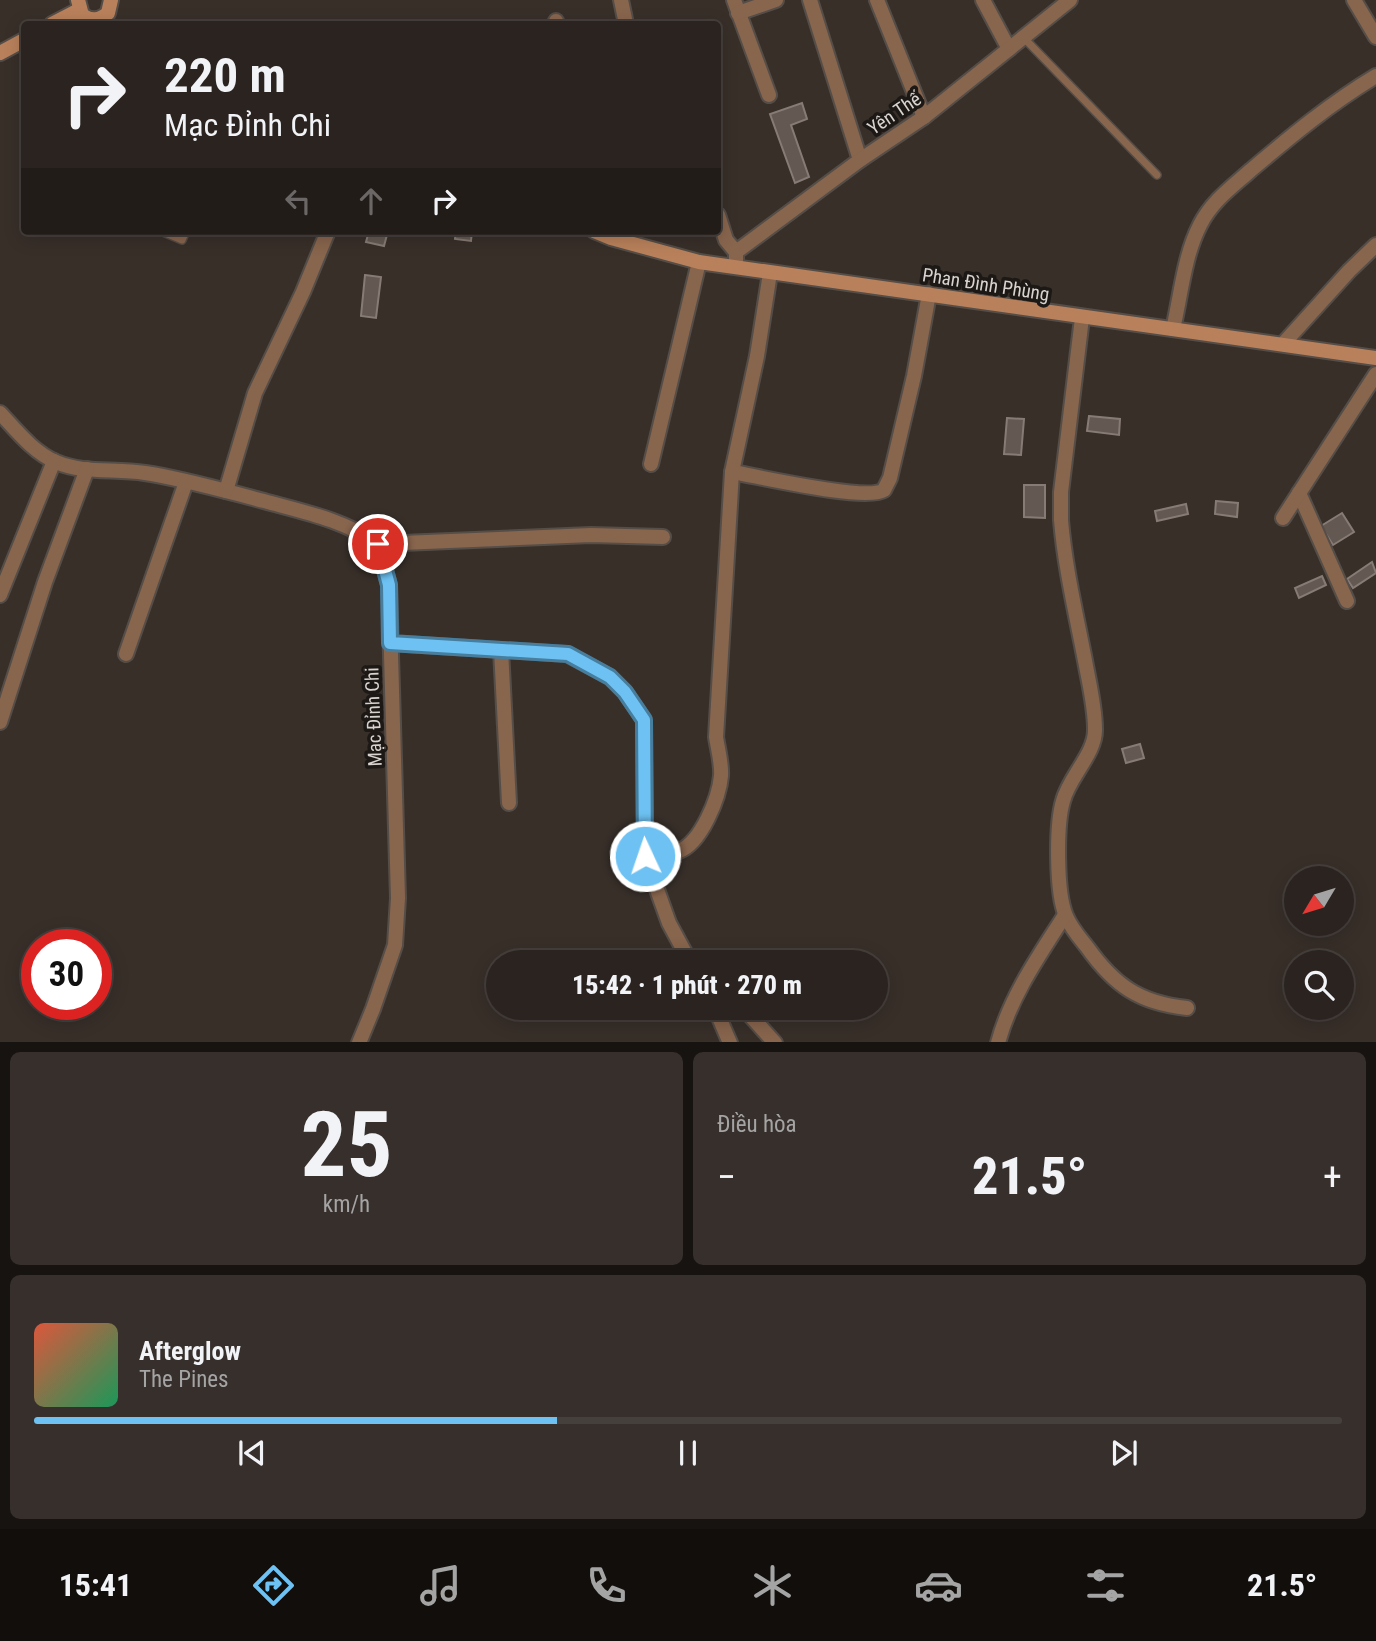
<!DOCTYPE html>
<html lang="vi">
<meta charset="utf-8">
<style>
:root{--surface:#2a231f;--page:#362f2c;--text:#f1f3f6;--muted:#a5a4a4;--line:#46403d;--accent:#6dc2f3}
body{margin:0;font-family:"Roboto Condensed",sans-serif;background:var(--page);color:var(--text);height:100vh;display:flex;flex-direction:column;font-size:26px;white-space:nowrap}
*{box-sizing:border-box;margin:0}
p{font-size:23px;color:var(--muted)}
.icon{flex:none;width:38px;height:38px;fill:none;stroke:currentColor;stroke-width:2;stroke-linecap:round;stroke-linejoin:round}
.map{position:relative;height:1042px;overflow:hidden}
.side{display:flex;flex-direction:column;gap:10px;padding:10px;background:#171311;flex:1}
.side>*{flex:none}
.guide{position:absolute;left:21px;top:21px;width:700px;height:214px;border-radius:7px;box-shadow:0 4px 18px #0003,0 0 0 2px var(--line);background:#2a231f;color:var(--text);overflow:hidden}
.needle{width:46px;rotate:232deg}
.tools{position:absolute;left:1284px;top:866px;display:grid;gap:14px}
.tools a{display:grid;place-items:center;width:70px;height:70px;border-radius:50%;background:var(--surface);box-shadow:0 4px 18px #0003,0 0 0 2px var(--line);font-size:35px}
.speed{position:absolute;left:21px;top:929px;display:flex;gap:14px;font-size:35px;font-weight:700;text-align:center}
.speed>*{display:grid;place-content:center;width:91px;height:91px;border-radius:50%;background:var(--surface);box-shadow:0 4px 18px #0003,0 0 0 2px var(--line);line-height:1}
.speed .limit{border:10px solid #d22;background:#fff;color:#111}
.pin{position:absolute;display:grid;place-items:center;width:60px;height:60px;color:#fff;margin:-30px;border:4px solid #fff;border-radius:50%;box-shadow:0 2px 7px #0007}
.me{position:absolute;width:77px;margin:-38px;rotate:357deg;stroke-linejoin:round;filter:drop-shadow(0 0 5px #0008)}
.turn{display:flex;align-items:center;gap:24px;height:147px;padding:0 28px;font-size:32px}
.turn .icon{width:91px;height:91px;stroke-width:2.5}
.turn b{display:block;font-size:49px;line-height:60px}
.lanes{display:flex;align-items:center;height:66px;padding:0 28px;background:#0003;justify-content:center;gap:35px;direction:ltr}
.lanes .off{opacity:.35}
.big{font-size:52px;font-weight:800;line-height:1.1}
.side .card{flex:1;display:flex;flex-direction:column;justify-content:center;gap:10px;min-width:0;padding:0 24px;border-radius:10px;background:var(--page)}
.side .dial{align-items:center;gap:0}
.dial b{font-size:91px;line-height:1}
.song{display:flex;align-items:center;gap:21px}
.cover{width:84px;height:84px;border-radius:10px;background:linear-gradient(135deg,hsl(10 70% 55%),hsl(150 70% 35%))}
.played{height:7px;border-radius:4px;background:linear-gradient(90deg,var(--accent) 40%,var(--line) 40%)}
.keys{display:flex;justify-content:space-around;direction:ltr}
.heat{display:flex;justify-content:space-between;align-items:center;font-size:38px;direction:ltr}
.side .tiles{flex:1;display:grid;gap:10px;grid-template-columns:1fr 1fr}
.card:last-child{grid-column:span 2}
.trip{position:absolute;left:486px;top:950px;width:402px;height:70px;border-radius:35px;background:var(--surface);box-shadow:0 4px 18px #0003,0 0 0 2px var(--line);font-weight:800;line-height:70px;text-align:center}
.tab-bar{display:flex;height:112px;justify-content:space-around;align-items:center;background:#110e0c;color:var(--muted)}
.tab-bar .icon{width:49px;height:49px}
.tab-bar .active{color:var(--accent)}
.tab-bar b{font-size:32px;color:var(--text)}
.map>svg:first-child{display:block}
.building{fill:#635952;stroke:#877c75;stroke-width:2}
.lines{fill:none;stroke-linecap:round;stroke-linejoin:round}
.lane-casing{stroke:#554d47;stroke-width:10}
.street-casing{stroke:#554d47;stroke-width:18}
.secondary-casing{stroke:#554d47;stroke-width:18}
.lane{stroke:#88654d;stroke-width:7}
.street{stroke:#88654d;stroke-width:14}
.secondary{stroke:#b9815b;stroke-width:14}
.route-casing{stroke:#477e9e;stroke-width:18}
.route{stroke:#6dc2f3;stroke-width:12}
.labels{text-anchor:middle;stroke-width:7;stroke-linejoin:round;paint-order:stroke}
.street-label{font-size:19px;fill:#d9d3cf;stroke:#1c1815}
</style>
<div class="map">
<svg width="1376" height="1043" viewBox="0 0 1376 1043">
<rect width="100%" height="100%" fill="#382f29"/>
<g class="building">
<path d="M802,103L807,119L791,125L809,177L795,183L770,114Z"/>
<path d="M369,231H388L384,246L366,242Z"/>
<path d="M456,231H472L471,241L455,239Z"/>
<path d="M365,275L381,277L376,318L361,316Z"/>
<path d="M1089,416L1120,419L1119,435L1087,431Z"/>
<path d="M1007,418L1024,419L1021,455L1004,454Z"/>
<path d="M1024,485H1045V518L1024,517Z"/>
<path d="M1216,501L1238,503L1237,517L1215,514Z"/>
<path d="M1186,504L1188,514L1157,521L1155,511Z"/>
<path d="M1342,513L1354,532L1333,545L1321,526Z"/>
<path d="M1372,562L1376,573L1353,588L1347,579Z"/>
<path d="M1322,576L1326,585L1299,598L1295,588Z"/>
<path d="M1140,744L1144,758L1126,763L1122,749Z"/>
</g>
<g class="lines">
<g class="lane-casing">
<g id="lane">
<path d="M1024,38L1157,175"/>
<path d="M163,232L182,240L186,231"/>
</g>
</g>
<g class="street-casing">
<g id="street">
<path d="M621,0L626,24"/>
<path d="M734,0L769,95"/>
<path d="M810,0L860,160"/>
<path d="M877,0L924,117"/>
<path d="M983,0L1009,49"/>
<path d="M1354,0L1376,37"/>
<path d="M738,13L776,0"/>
<path d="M556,21V24"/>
<path d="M718,215L726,240L736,252V262"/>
<path d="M736,252L860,160L924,117L1070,0"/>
<path d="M1082,318L1061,492V520C1065,569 1077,618 1086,666C1090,687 1095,708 1095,729C1096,753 1069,777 1063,801C1056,825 1056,893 1066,916C1071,928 1079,937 1087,947C1114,985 1139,1003 1187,1008"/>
<path d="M1173,329C1181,295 1184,256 1200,225C1212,201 1232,187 1251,170C1291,136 1331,103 1376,76"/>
<path d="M1283,344L1349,271L1376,245"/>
<path d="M0,413C17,431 33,452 56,462C84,474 115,468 145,473C185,479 225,491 264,501C304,512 344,520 378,544L389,585L398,898L395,945L373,1009L359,1043"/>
<path d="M651,464L699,262"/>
<path d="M732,472C757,476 867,502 884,490L890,478L914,376L929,294"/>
<path d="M226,491L255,393L303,292L328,231"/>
<path d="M1299,493L1347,601"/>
<path d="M1283,518L1376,374"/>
<path d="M378,544L591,535L663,537"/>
<path d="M0,595L54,461"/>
<path d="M390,643L567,654L610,677L625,692L644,720L645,856L669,923L690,962"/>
<path d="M501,650L509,803"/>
<path d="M126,654L186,482"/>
<path d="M0,722L45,582L87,469"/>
<path d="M645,856C656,855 669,855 679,851C701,843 719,798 721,776C722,764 718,750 716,737L732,472L757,356L770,273"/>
<path d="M715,1008L730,1043"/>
<path d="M740,1008L749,1014L775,1043"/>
<path d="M998,1043C1010,997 1040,954 1065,915"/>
</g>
</g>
<g class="secondary-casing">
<g id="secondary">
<path d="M78,0L82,15C91,21 99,21 108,13L111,0"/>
<path d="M52,24L79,10"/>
<path d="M0,53L24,40"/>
<path d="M594,231L611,238L699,262L1376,358"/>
</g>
</g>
<use href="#lane" class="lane"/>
<use href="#street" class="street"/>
<use href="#secondary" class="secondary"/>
</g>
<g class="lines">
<g class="route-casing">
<path id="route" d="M378,544L389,585L390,643L568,654L610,677L625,692L644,720L645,856"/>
</g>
<use href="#route" class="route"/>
</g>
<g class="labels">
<g class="street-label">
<text transform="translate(894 113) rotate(-34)" y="7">Yên Thế</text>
<text transform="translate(986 284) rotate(9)" y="7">Phan Đình Phùng</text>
<text transform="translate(373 717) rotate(-92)" y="7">Mạc Đỉnh Chi</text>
</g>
</g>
</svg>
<div class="tools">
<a><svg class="needle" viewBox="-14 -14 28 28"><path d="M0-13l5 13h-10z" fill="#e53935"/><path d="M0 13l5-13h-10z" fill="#a5a4a4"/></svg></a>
<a><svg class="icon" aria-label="search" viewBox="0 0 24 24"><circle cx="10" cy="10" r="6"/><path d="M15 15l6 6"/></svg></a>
</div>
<div class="speed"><div class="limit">30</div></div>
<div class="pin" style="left:378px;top:544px;background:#d93025"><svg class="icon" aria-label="arrive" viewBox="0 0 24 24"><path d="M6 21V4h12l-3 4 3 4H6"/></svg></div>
<svg class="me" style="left:645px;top:856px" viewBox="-20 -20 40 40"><circle r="17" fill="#6dc2f3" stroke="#fff" stroke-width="3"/><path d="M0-11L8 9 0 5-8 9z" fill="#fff"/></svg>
<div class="trip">15:42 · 1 phút · 270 m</div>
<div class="guide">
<div class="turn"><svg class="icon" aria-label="right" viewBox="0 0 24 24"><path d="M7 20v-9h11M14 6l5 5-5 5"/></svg><div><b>220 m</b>Mạc Đỉnh Chi</div></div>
<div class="lanes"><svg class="icon off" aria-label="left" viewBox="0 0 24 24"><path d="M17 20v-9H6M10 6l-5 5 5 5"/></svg><svg class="icon off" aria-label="ahead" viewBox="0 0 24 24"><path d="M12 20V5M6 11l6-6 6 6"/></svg><svg class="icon" aria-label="right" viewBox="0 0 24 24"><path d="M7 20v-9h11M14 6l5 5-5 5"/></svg></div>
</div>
</div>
<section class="side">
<div class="tiles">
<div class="card dial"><b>25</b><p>km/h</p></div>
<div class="card"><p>Điều hòa</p>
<div class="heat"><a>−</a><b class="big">21.5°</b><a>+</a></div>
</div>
<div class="card">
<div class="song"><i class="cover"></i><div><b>Afterglow</b><p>The Pines</p></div></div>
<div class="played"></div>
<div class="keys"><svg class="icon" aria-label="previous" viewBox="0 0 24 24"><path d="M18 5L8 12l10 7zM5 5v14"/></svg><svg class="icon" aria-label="pause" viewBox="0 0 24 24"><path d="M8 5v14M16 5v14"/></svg><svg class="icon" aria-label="next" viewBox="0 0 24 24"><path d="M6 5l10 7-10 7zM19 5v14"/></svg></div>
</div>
</div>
</section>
<nav class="tab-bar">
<b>15:41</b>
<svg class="icon active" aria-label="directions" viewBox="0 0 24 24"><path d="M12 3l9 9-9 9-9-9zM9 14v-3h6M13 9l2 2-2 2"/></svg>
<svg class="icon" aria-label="music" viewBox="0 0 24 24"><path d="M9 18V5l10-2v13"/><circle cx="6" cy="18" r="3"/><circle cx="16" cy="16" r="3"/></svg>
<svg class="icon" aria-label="phone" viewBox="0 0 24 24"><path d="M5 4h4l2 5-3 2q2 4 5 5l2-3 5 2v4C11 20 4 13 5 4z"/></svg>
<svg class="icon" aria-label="climate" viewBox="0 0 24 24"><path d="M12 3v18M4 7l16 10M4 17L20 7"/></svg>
<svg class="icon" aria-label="car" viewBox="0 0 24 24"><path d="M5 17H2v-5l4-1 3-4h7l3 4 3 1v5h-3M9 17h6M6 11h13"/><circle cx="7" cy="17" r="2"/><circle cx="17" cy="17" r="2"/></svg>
<svg class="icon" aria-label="filters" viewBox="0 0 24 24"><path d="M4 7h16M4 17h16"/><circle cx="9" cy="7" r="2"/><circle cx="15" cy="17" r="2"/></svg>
<b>21.5°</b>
</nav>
